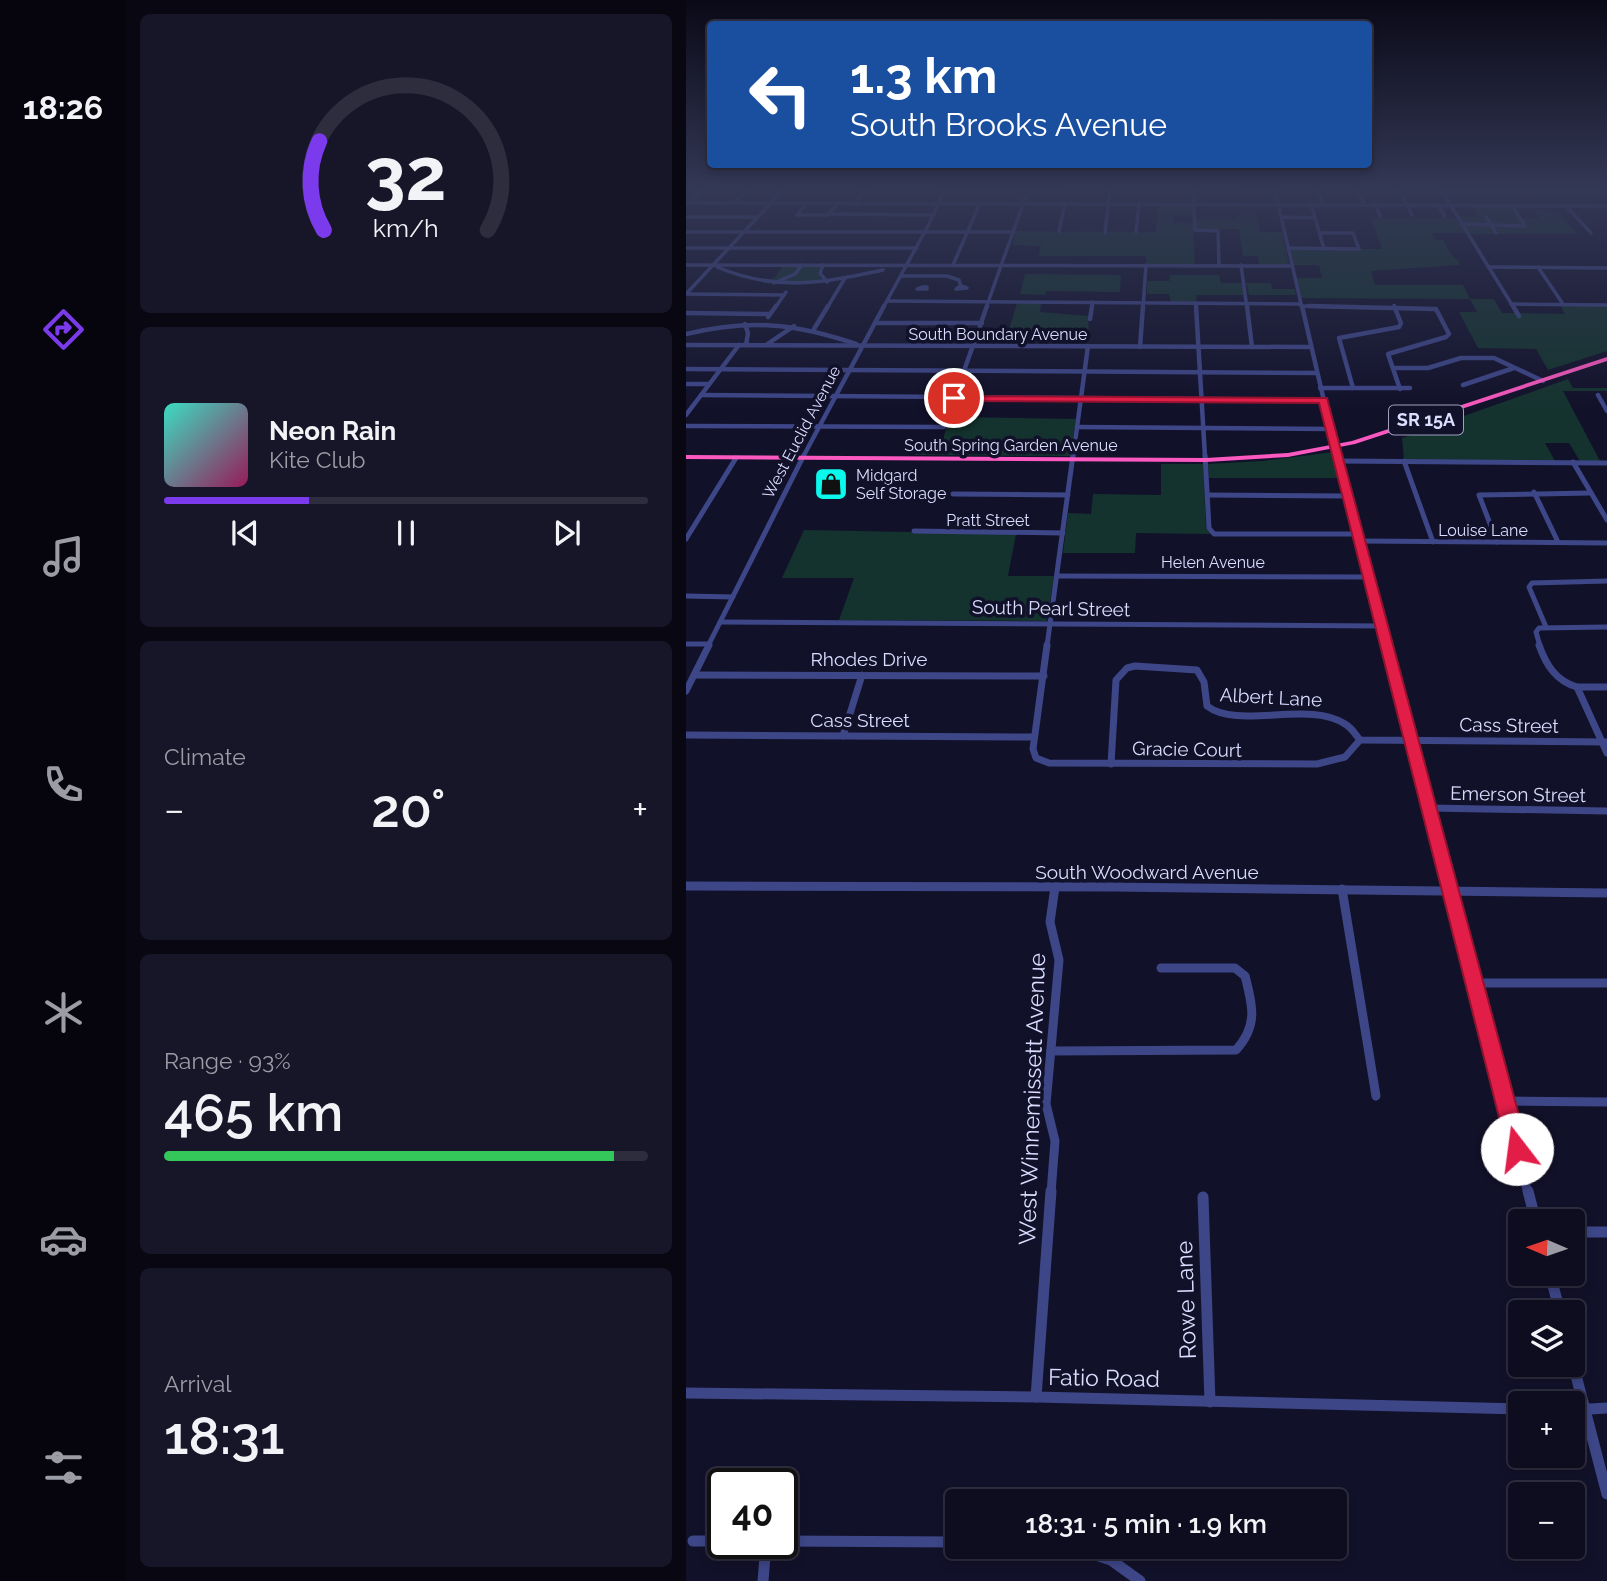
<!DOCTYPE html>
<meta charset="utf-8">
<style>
:root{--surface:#0e0d20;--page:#171629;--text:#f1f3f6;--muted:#9b9ca5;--line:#2e2d3e;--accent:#7c3aed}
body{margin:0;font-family:Raleway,sans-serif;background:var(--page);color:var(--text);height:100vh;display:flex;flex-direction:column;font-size:26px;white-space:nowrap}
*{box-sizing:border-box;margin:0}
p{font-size:23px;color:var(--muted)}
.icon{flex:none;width:38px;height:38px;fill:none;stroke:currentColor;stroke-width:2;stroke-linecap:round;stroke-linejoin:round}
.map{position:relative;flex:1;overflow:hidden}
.side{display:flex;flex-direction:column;gap:14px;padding:14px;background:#080712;width:560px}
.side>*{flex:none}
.hud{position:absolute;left:21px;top:21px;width:665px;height:147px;border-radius:7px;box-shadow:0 4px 10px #0003,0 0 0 2px var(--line);background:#1a4fa0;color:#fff;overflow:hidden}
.needle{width:46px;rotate:272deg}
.fabs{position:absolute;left:822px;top:1209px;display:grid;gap:14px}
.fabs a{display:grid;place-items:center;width:77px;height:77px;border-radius:7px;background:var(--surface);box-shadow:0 4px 10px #0003,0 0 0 2px var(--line);font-size:35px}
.speed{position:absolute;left:21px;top:1468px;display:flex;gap:14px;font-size:35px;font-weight:700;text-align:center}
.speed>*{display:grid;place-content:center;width:91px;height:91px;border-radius:50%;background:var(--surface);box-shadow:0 4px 10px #0003,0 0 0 2px var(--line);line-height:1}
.speed .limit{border:4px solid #111;border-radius:10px;background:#fff;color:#111}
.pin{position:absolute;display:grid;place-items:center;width:60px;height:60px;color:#fff;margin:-30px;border:4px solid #fff;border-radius:50%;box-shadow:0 2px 7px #0007}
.me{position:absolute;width:77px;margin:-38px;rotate:345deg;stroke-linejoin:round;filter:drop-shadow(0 0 5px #0008)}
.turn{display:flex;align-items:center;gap:24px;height:147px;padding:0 28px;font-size:32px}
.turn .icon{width:91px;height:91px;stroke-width:2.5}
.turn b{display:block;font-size:49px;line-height:60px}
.big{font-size:52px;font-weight:600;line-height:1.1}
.side .widget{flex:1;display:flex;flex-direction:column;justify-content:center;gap:10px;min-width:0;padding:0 24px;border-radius:10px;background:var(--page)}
.side .dial{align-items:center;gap:0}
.dial svg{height:182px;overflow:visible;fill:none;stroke:var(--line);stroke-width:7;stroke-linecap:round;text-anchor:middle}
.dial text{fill:var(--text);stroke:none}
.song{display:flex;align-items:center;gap:21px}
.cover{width:84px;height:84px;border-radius:10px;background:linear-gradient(135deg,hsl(170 70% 55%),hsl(330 70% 35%))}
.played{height:7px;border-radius:4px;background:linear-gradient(90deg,var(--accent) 30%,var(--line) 30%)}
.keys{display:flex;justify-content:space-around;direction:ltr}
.heat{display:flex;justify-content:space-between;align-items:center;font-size:38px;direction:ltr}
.charge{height:10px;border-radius:5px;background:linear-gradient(90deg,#34c759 93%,var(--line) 0)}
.trip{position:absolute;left:259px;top:1489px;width:402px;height:70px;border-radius:7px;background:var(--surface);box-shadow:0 4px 10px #0003,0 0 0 2px var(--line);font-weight:600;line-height:70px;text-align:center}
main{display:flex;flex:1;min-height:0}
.menu{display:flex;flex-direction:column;width:126px;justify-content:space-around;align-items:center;background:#06050d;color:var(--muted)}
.menu .icon{width:49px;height:49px}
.menu .selected{color:var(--accent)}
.menu b{font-size:32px;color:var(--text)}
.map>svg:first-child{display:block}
.green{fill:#14332e}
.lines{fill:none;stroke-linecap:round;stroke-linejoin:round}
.minor-far5{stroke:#3d4687;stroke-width:3.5}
.minor-far4{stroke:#3d4687;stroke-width:4.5}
.minor-far3{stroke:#3d4687;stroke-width:5}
.minor-far2{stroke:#3d4687;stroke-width:7}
.minor-far1{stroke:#3d4687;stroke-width:9}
.minor{stroke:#3d4687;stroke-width:11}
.highway{fill:#fb59bf;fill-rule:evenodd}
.route{fill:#e11d48;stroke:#92132f;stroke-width:2}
.labels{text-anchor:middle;stroke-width:7;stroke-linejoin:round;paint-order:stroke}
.far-street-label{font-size:16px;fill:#dbdcfe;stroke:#12112a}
.far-poi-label{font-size:16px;fill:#dbdcfe;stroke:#12112a;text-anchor:start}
.shield{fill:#12112a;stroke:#9f9fbe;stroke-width:2}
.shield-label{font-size:18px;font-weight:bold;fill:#dbdcfe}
.street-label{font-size:19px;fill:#dbdcfe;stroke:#12112a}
.near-street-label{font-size:23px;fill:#dbdcfe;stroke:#12112a}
</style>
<main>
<nav class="menu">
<b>18:26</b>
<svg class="icon selected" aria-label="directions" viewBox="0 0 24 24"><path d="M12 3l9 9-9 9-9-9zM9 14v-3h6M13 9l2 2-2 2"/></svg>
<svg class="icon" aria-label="music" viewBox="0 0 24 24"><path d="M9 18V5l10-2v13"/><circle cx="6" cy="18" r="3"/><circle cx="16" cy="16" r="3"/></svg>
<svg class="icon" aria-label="phone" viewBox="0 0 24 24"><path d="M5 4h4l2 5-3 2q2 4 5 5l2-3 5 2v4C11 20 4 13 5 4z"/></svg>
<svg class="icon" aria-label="climate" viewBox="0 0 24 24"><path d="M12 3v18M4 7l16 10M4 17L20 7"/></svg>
<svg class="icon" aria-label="car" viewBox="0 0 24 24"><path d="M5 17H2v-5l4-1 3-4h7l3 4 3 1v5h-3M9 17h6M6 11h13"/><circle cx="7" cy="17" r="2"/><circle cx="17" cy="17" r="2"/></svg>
<svg class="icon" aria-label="filters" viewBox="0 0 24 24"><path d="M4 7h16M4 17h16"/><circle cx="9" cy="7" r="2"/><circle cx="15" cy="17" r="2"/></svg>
</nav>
<section class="side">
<div class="widget dial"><svg viewBox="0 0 100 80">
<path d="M14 69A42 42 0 1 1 86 69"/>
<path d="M14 69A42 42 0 0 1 12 30" stroke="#7c3aed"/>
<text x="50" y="56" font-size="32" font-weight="700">32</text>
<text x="50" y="72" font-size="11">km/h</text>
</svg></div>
<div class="widget">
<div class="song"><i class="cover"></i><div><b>Neon Rain</b><p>Kite Club</p></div></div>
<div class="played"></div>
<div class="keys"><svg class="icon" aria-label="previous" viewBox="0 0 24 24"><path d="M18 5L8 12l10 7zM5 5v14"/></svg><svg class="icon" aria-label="pause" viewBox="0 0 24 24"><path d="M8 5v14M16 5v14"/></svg><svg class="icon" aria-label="next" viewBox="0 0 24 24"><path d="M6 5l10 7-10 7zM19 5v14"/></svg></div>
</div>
<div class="widget"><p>Climate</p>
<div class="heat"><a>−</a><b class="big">20°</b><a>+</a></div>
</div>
<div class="widget"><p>Range · 93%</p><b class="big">465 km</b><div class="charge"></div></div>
<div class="widget"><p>Arrival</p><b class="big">18:31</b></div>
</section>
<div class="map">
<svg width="921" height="1581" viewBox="0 0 921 1581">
<rect width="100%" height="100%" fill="#12112a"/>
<g class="green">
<path d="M472,203H506L507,216H487V222L507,223L509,265H461L460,256H353L355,246L326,245L330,231L470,232Z"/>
<path d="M786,205L825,206L836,219L854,218L849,211L872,212L891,234H812L799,217L808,234H783L772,216H792Z"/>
<path d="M552,215H571L574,232H596L603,265H573L572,256H557L553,229H510V219H552Z"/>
<path d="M685,218H770L779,233H746L749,240H757L766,256L773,261V265L685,271L689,285H777L784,299H808L816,313H828L832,317V313L879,314L874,305H921V351L862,370L850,349L792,348L773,312H791L784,299L615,298L610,278H636L633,265H607L604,249H696Z"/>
<path d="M98,265H134L132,273L137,281L110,285L76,283L88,278Z"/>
<path d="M339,274L435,275L434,292L360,291L359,295L334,294Z"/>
<path d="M484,275H533L535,283H557L559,295H511L510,302H485L483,294H461V281H484Z"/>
<path d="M560,283H585L586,289H609L610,295H563Z"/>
<path d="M331,303H355L354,312L402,316L403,336H321Z"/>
<path d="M882,379L887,388H921V391H877L914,461H894L883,443H859L869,461L718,460L716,438Z"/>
<path d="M264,417L390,419L384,456L229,455L234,442H256Z"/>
<path d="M648,452L654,478H523L522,464L577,461Z"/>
<path d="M475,464H517L520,528L525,534L450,533L449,553H377L382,513L405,514L407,494L475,495Z"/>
<path d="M118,530L330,534L322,576H368L361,621L153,620L168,578H96Z"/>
</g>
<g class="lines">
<g class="minor-far5">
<path d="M258,190H374"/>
<path d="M507,190L509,230L532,231L533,265"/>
<path d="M555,190H590"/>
<path d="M589,190L616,308"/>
<path d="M633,190L637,204"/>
<path d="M672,190L678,204"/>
<path d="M714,190L726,215"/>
<path d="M755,190L828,308"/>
<path d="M755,192L921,193"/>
<path d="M0,203L921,206"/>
<path d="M2,203L17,190"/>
<path d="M49,203L62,190"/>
<path d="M121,203L111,215H141L153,203"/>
<path d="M169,203L179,190"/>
<path d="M625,204L638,249"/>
<path d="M689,204L694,216"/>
<path d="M752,205L759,216"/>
<path d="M826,205L839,226"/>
<path d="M880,206L905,233"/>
<path d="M144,214L248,215"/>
<path d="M0,217H72"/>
<path d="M596,217L629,218"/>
<path d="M800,217L810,233"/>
<path d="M775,224L839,226"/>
<path d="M0,232H328"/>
<path d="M373,232L379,203"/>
<path d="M450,232L453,203"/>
<path d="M419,233L424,190"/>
<path d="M0,248H231"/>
<path d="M602,248L673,249L667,233H634"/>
<path d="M0,265L605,266"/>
<path d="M137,265L134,273L141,282"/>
<path d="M267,265L294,203"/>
<path d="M555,265L561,308"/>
<path d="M31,267C91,292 136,283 197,270"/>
<path d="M802,267L921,268"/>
<path d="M852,267L877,304"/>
<path d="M215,276H261L273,280L275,286"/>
<path d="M88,283L109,274L116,265"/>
<path d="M275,286L281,288L270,289Z"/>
<path d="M236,287H241V289H231Z"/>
<path d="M0,294L97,190"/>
<path d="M0,294L98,295"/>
<path d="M201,301L614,304"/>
<path d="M510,303V308"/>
<path d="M825,304L921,305"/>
<path d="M615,306L701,308"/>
<path d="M89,308L100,292"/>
<path d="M141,308L159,278"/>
<path d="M197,308L243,224L258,190"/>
<path d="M300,308L342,190"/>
<path d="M406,308L407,302"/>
<path d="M457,308L460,265"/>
</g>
<g class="minor-far4">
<path d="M510,306L519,457"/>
<path d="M561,306L566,347"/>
<path d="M616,306L651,457"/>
<path d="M622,306L750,309L763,334L760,337L702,354L714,389"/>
<path d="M827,306L833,316"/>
<path d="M0,313L84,314"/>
<path d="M82,317L90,306"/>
<path d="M404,319L406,306"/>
<path d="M189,323H296"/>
<path d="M59,324L62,333L60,345"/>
<path d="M128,329L142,306"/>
<path d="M0,334C64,319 108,323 170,344"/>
<path d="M0,345L624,347"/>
<path d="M80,345L108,326"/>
<path d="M454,347L457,306"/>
<path d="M708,368H742L775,358H808L857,381"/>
<path d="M0,369L631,373"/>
<path d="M0,384H23"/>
<path d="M777,385L828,368"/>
<path d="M634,388H724"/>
<path d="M667,388L653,338L713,327L715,323L708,306"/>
<path d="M15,395L637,400"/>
<path d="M912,395L921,411"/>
<path d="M0,415L53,345"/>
<path d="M0,426L258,427L301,306"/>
<path d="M391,427L645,429"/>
<path d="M117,457L198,306"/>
<path d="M387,457L402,346"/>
</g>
<g class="minor-far3">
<path d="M519,455L523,528L528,534H671"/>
<path d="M651,455L700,646"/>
<path d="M652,461L921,463"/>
<path d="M718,461L747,542"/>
<path d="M887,462L921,520"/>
<path d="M848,492L872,542"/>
<path d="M267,494L382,495"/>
<path d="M522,495L661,496"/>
<path d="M228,531L377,533"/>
<path d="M0,539L50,458"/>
<path d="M673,541L921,543"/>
<path d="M811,542L793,495L905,493"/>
<path d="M371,576L682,577"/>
<path d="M0,596L47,597"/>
<path d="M34,622L696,626"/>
<path d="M860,627L843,587L846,583L921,581"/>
<path d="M0,644H23"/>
<path d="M22,646L118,455"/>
<path d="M361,646L387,455"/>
<path d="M854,646L850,632L853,628L921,627"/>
</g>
<g class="minor-far2">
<path d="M361,645L347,749L350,758L363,763L631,764L659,757L674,740"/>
<path d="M700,645L763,887"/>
<path d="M853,645C860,665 870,681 891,687L921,753"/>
<path d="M9,675L358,676"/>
<path d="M891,687H921"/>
<path d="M0,691L23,645"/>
<path d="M0,735L348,737"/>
<path d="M157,736L176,675"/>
<path d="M425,764L430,680L441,668L449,666L511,670L518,682L521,706C552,730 624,700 659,724C665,727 670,735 674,740L921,742"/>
<path d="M743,808L921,811"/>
<path d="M0,886L439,887"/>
</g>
<g class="minor-far1">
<path d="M762,885L842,1193"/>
<path d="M0,886L426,887L921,893"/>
<path d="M656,889L690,1096"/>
<path d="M788,983H921"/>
<path d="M365,1051L550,1050C572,1026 567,1006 559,976L549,968H475"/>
<path d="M819,1101L921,1102"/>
<path d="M365,1193L369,1141L360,1104L373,960L364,922L369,887"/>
</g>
<g class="minor">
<path d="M842,1191L850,1222"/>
<path d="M517,1197L524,1402"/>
<path d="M887,1232H921"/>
<path d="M864,1274L874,1312"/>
<path d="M887,1364L921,1494"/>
<path d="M0,1393L350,1397L835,1409"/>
<path d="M350,1397L365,1191"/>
<path d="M887,1410L921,1408"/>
<path d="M7,1541H37"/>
<path d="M96,1541L271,1542"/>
<path d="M385,1547L425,1560L454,1581"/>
<path d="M77,1581L80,1544"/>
</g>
<path class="highway" d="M921,357V361L669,444L602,457L520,462L0,459V455L520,458L602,453L666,441Z"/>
</g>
<linearGradient id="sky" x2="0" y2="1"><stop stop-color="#0a0917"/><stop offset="0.46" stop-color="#333855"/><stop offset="1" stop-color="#333855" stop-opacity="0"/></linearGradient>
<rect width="921" height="411" fill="url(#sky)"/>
<path class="route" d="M265,396L641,398L842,1149L839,1156L831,1159L824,1156L821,1149L633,403L268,401L263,398Z"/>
<defs>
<g id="shop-square" transform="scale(1.75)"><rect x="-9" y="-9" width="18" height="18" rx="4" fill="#0bf9ed" stroke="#12112a"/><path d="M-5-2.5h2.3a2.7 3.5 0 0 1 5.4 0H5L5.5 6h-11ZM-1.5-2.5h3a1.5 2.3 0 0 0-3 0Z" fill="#111"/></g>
</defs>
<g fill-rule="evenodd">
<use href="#shop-square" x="145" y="484"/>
</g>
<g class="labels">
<g class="far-street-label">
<text x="312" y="340">South Boundary Avenue</text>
<text transform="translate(115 432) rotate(-62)" y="6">West Euclid Avenue</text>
<text x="325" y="451">South Spring Garden Avenue</text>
<text x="302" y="526">Pratt Street</text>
<text x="797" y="536">Louise Lane</text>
<text x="527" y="568">Helen Avenue</text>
</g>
<g class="far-poi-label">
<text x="170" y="481">Midgard<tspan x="170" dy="18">Self Storage</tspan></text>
</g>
<rect class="shield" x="703" y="405.5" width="74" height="29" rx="5"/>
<g class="shield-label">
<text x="740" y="426">SR 15A</text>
</g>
<g class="street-label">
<text transform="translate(365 608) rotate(1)" y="7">South Pearl Street</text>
<text x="183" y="666">Rhodes Drive</text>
<text transform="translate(585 697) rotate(3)" y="7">Albert Lane</text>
<text x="174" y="727">Cass Street</text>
<text transform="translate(823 725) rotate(1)" y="7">Cass Street</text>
<text transform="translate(501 749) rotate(1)" y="7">Gracie Court</text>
<text transform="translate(832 794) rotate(1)" y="7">Emerson Street</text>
<text x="461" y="879">South Woodward Avenue</text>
</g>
<g class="near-street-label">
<text transform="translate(346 1099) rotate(-88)" y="8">West Winnemissett Avenue</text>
<text transform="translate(500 1300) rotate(-92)" y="8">Rowe Lane</text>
<text transform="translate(418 1378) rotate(1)" y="8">Fatio Road</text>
</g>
</g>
</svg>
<div class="fabs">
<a><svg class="needle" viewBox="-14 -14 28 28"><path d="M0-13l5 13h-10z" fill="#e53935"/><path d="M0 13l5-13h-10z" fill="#9b9ca5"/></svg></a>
<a><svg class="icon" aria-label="layers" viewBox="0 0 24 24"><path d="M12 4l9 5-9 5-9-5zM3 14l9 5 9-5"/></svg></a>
<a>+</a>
<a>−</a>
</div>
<div class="speed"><div class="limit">40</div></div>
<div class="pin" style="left:268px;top:398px;background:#d93025"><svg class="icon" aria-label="arrive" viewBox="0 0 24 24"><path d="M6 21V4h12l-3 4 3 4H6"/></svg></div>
<svg class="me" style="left:831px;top:1149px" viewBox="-20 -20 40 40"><circle r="19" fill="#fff"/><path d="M0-13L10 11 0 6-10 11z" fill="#e11d48"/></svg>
<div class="trip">18:31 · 5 min · 1.9 km</div>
<div class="hud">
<div class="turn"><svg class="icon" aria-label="left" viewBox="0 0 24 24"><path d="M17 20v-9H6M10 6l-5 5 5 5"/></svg><div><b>1.3 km</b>South Brooks Avenue</div></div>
</div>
</div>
</main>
